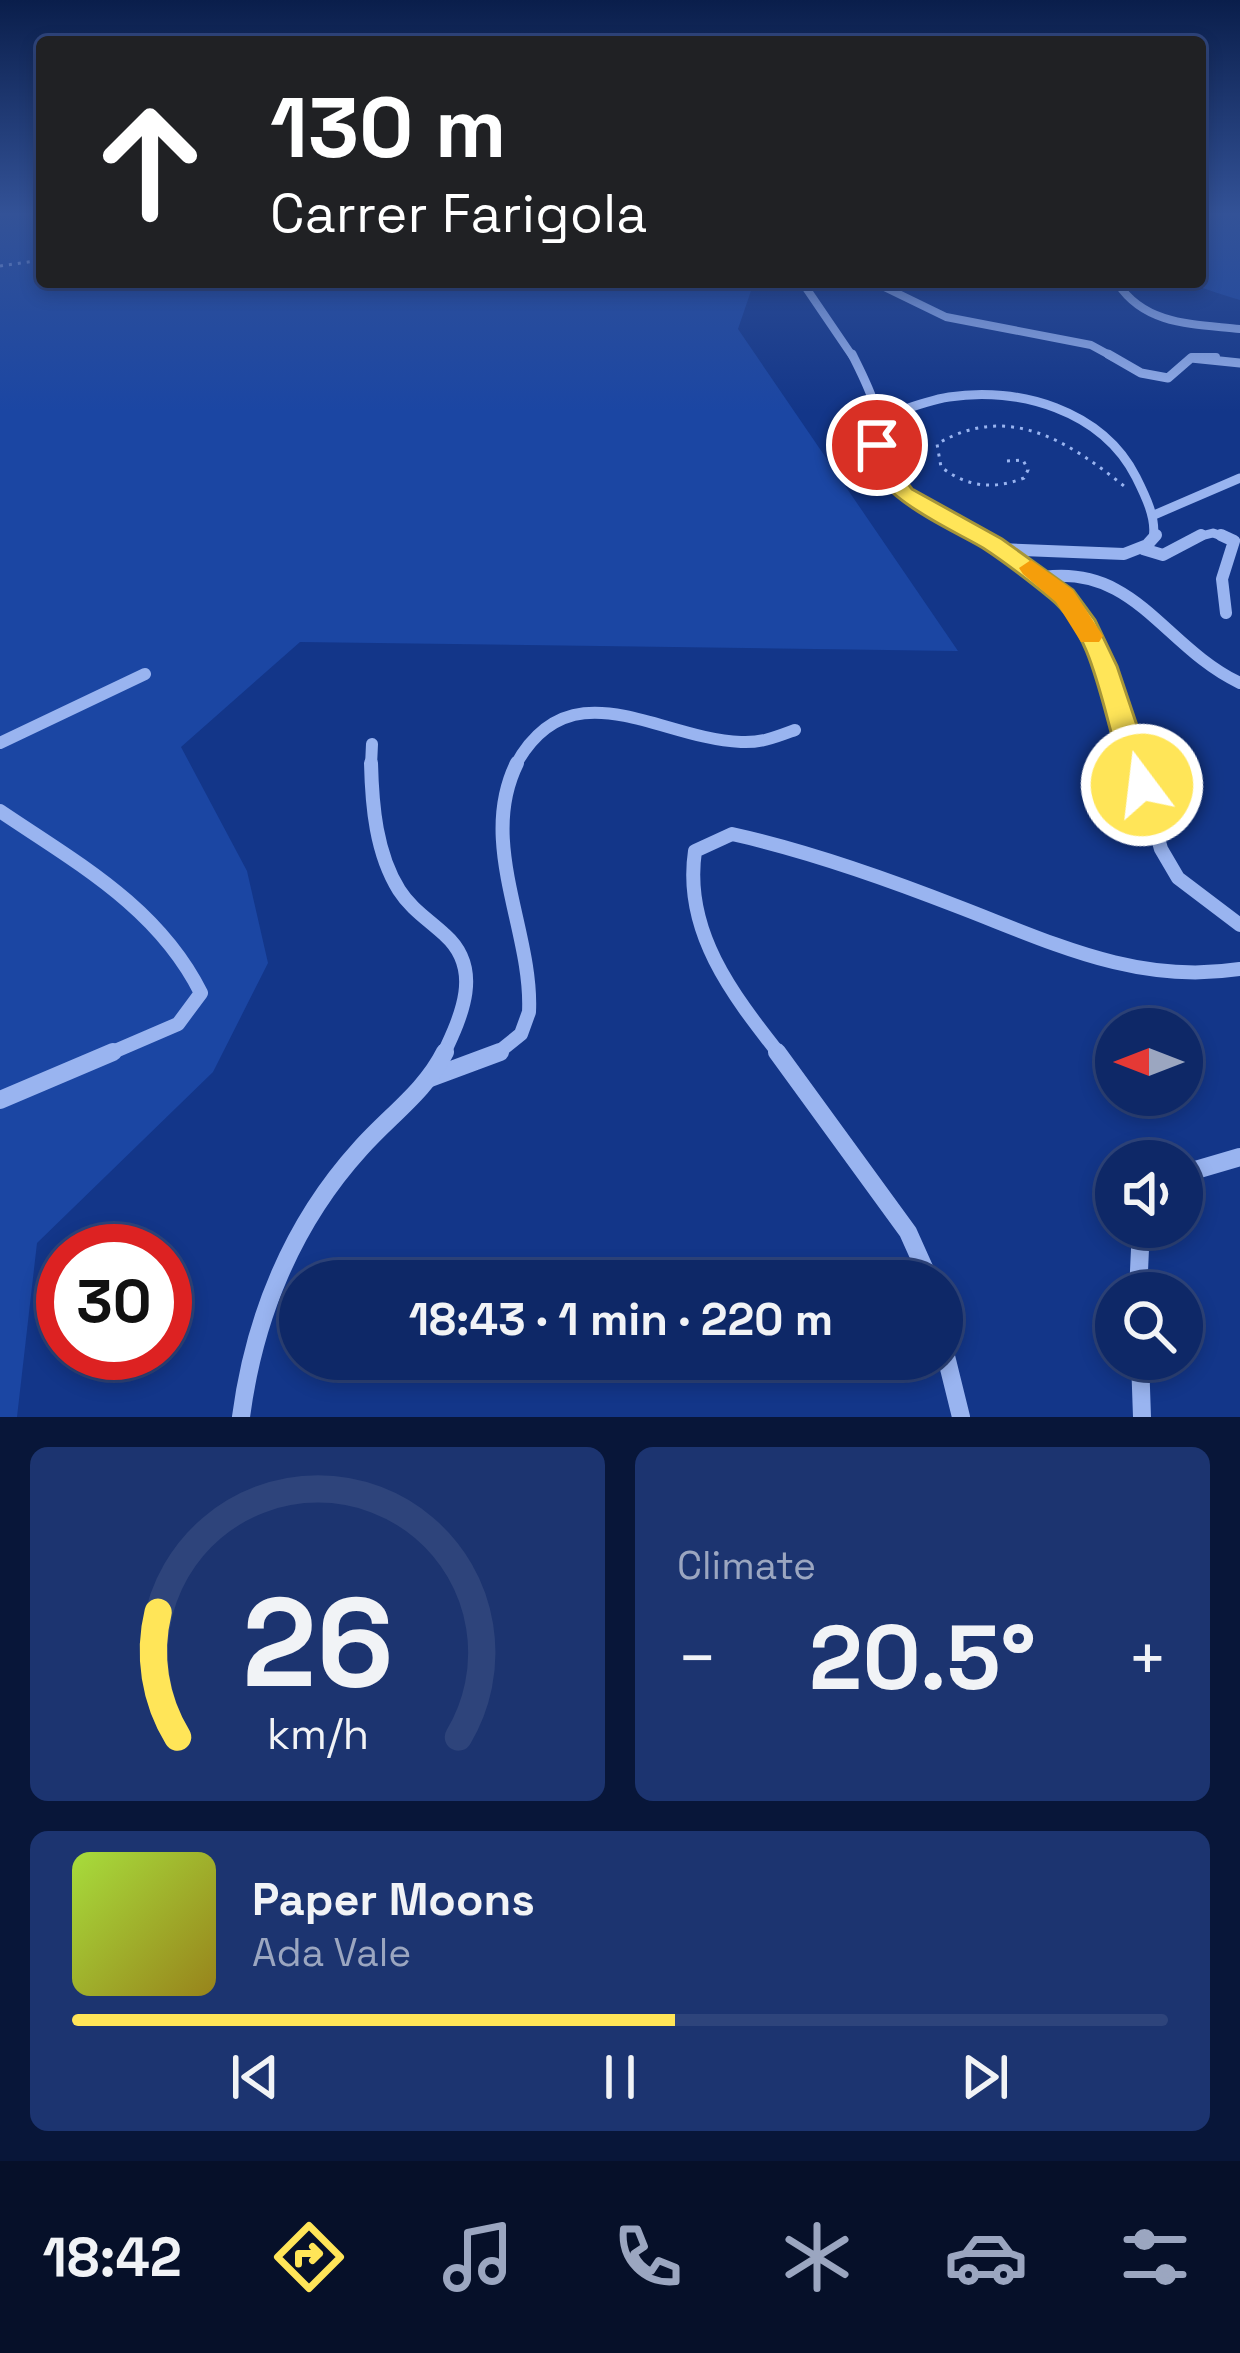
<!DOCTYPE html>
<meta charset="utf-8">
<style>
:root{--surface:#0e2867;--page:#1c3470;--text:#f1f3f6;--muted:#9ba6c0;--line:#2e447b;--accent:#ffe558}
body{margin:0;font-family:"Space Grotesk",sans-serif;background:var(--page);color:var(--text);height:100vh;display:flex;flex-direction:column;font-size:45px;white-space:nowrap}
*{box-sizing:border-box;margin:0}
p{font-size:39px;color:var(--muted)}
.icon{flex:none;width:66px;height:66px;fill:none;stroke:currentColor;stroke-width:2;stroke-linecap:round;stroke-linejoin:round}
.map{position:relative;height:1417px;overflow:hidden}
.sheet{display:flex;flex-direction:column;gap:30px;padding:30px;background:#081639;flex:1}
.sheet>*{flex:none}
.hud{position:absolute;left:36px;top:36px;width:1170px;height:252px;border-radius:12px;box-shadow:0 6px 18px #0003,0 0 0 3px var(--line);background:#202124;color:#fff;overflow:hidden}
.needle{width:78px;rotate:270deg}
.controls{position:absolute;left:1095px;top:1008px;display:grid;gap:24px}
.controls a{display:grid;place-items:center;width:108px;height:108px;border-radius:50%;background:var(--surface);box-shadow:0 6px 18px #0003,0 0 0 3px var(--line);font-size:60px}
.speed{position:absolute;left:36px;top:1224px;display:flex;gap:24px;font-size:60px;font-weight:700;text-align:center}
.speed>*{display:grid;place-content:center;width:156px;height:156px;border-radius:50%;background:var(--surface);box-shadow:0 6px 18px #0003,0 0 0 3px var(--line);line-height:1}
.speed .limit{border:18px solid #d22;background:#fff;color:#111}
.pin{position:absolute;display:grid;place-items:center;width:102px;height:102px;color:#fff;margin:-51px;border:6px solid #fff;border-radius:50%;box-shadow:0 3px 12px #0007}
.me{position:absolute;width:132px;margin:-66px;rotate:345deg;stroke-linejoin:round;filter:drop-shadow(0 0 9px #0008)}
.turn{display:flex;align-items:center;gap:42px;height:252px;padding:0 36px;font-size:54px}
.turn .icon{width:156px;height:156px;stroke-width:2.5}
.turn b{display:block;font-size:84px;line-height:102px}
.big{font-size:90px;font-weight:700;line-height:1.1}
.sheet .card{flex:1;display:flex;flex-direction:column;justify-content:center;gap:18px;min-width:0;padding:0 42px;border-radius:18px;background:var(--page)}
.sheet .dial{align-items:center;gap:0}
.dial svg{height:312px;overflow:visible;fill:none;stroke:var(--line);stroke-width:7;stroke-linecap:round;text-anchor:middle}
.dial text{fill:var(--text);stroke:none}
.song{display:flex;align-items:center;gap:36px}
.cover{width:144px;height:144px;border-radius:18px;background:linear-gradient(135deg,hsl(80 70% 55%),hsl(50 70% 35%))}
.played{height:12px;border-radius:6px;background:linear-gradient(90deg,var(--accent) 55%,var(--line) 55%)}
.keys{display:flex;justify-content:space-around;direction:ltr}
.heat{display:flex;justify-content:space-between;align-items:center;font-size:66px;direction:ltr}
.sheet .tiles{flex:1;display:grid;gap:30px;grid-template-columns:1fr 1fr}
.card:last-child{grid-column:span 2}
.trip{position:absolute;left:279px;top:1260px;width:684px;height:120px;border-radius:60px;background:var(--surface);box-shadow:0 6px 18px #0003,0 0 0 3px var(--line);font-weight:700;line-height:120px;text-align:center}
.dock{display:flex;height:192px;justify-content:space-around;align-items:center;background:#061029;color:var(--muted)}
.dock .icon{width:84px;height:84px}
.dock .on{color:var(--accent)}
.dock b{font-size:54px;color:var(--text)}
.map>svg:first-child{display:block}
.green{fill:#1b46a3}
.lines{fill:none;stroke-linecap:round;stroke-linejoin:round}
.path{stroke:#99b4f0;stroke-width:3;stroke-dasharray:3 6;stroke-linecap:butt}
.minor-far4{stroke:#99b4f0;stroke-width:8}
.minor-far3{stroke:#99b4f0;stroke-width:9}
.minor-far2{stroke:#99b4f0;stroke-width:12}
.minor-far1{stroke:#99b4f0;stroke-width:14}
.minor{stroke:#99b4f0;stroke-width:18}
.route{fill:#ffe558;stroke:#a69539;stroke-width:3}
.slow{fill:#f59e0b}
</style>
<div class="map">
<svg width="1240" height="1417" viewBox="0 0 1240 1417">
<rect width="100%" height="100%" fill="#133689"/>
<g class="green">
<path d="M0,213H42V282H754L738,329L958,651L300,642L181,747L247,871L268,963L213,1072L37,1243L17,1417H0Z"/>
<path d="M1200,213H1240V300C1220,295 1197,284 1177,282C1104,277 1044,297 970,282H1200Z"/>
</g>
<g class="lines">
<g class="path">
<path d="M0,266L42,260"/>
<path d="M1007,461L1023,460L1028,470L1024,478C993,490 967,487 941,467L937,444C1008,402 1068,441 1124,486"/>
</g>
<g class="minor-far4">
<path d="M802,282L853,357"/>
<path d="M874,282L946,317L1091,345L1113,357"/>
<path d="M1118,284C1146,326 1195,324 1240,329"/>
<path d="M1192,357H1216"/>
</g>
<g class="minor-far3">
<path d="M852,354C861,372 871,391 876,410C884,443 881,467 904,494L982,538"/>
<path d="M1108,354L1141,373L1168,378L1191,358L1240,363"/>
<path d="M877,419C901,411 924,401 949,397C1018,386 1102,410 1136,477C1145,495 1157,519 1153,538"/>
<path d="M1154,515L1240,478"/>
<path d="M1193,538L1213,533L1228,538"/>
</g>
<g class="minor-far2">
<path d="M977,535C1005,551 1038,572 1062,594C1101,629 1123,717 1137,766"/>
<path d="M1221,535L1234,541L1222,579L1226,613"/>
<path d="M1000,549L1124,554L1147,545L1156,535"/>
<path d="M1143,549L1163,555L1201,535"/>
<path d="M1044,577C1136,565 1164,647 1240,683"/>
<path d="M0,743L145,674"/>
<path d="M371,766L372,744"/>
<path d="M515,766C570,664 659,739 741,742C762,743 776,737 795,730"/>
</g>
<g class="minor-far1">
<path d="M371,763C372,806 376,853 399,890C411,909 429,920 445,935C483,969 462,1015 443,1055"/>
<path d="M1137,763L1161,849L1178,878L1240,925"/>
<path d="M0,811C77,863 158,907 201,993L178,1024L106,1055"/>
<path d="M495,1055L521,1034L529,1012C533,931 477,843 517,763"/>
<path d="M780,1055C732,994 683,931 695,851L732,834C809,851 885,878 959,907C1053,943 1137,985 1240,969"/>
</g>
<g class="minor">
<path d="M777,1052L908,1232L930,1281"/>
<path d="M430,1078L500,1052"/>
<path d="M0,1100L113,1052"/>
<path d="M1182,1174L1240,1157"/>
<path d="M1138,1293L1141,1227"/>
<path d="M942,1340L961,1417"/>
<path d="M1140,1359L1142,1417"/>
<path d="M241,1417C254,1318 292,1224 360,1149C389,1116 425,1092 445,1052"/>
</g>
</g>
<linearGradient id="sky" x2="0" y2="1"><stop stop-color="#0a1e4b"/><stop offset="0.52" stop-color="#335297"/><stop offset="1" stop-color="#335297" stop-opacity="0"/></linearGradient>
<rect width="1240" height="411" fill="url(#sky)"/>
<path class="route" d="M870,441H884L890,460L912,489L1002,539L1073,590L1095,620L1117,666L1157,785L1153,794L1142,797L1132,794C1104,737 1101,639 1050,598C1029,581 1006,563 983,548C950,528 856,490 870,441Z"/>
<path class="slow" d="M1031,560L1073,590L1103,636L1099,642H1081L1056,602L1023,574L1019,568Z"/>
</svg>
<div class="controls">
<a><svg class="needle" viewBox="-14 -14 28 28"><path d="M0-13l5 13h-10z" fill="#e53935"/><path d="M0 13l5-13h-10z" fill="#9ba6c0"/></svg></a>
<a><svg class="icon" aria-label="sound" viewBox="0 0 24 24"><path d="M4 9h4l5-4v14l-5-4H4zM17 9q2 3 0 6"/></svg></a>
<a><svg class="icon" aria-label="search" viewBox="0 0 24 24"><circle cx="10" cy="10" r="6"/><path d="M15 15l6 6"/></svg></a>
</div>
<div class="speed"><div class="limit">30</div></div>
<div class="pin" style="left:877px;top:445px;background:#d93025"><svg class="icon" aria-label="arrive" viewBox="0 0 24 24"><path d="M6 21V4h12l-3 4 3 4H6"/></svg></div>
<svg class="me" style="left:1142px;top:785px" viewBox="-20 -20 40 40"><circle r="17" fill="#ffe558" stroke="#fff" stroke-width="3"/><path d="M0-11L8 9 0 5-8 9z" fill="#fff"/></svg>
<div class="trip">18:43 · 1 min · 220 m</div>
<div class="hud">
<div class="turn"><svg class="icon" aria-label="ahead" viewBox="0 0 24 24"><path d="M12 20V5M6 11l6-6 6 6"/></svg><div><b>130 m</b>Carrer Farigola</div></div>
</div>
</div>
<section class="sheet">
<div class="tiles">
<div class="card dial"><svg viewBox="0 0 100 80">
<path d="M14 69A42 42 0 1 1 86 69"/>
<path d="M14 69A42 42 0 0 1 9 37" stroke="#ffe558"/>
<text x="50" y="56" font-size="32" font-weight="700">26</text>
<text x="50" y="72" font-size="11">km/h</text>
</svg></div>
<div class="card"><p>Climate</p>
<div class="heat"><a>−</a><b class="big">20.5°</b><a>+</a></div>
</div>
<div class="card">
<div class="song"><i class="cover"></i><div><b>Paper Moons</b><p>Ada Vale</p></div></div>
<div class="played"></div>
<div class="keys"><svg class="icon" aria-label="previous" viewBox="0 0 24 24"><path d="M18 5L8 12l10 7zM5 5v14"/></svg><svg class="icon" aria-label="pause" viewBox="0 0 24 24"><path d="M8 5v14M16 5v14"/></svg><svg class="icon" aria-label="next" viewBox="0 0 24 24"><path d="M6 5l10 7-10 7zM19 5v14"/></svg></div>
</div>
</div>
</section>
<nav class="dock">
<b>18:42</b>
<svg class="icon on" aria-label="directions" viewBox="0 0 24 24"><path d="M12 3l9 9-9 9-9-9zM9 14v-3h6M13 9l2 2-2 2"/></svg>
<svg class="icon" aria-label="music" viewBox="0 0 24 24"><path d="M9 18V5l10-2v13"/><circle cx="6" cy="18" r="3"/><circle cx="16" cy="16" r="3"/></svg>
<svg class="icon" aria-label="phone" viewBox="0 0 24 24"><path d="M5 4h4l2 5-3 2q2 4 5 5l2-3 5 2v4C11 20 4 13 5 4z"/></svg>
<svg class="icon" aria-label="climate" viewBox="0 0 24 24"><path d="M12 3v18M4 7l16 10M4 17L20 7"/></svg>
<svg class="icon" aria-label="car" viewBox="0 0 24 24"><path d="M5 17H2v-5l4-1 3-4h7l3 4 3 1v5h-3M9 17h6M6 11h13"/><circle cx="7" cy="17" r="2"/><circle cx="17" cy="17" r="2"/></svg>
<svg class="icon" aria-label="filters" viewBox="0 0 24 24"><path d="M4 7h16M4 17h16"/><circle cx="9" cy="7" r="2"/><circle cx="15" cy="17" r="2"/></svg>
</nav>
